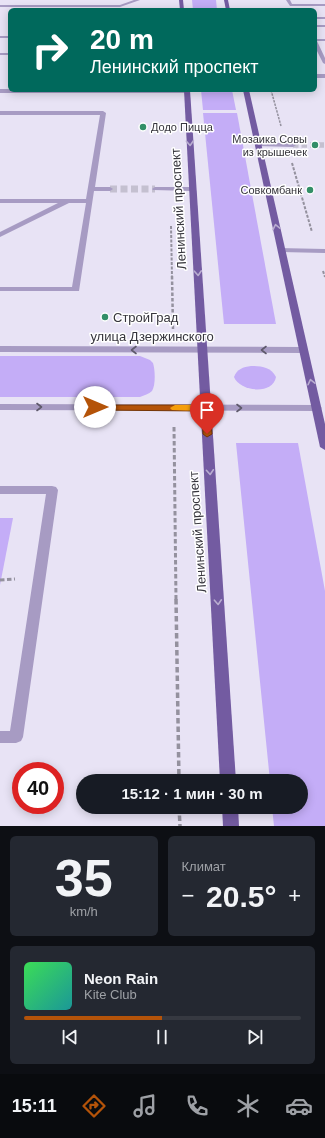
<!DOCTYPE html>
<html lang="ru">
<meta charset="utf-8">
<style>
:root{--surface:#171b24;--page:#242831;--text:#f1f3f6;--muted:#9ea1a6;--line:#363941;--accent:#b45309}
body{margin:0;font-family:Helvetica,sans-serif;background:var(--page);color:var(--text);height:100vh;display:flex;flex-direction:column;font-size:15px;white-space:nowrap}
*{box-sizing:border-box;margin:0}
p{font-size:13px;color:var(--muted)}
.icon{flex:none;width:22px;height:22px;fill:none;stroke:currentColor;stroke-width:2;stroke-linecap:round;stroke-linejoin:round}
.map{position:relative;height:826px;overflow:hidden}
.sheet{display:flex;flex-direction:column;gap:10px;padding:10px;background:#0d0f14;flex:1}
.sheet>*{flex:none}
.guide{position:absolute;left:8px;top:8px;width:309px;height:84px;border-radius:6px;box-shadow:0 2px 10px #0003;background:#00695c;color:#fff;overflow:hidden}
.speed{position:absolute;left:12px;top:762px;display:flex;gap:8px;font-size:20px;font-weight:700;text-align:center}
.speed>*{display:grid;place-content:center;width:52px;height:52px;border-radius:50%;background:var(--surface);box-shadow:0 2px 10px #0003;line-height:1}
.speed .limit{border:6px solid #d22;background:#fff;color:#111}
.pin{position:absolute;display:grid;place-items:center;width:34px;height:34px;color:#fff;margin:-41px -17px;border-radius:50% 50% 50% 0;rotate:-45deg;box-shadow:0 0 4px #0007}
.pin .icon{rotate:45deg}
.me{position:absolute;width:44px;margin:-22px;rotate:90deg;stroke-linejoin:round;filter:drop-shadow(0 0 3px #0008)}
.turn{display:flex;align-items:center;gap:14px;height:84px;padding:0 16px;font-size:18px}
.turn .icon{width:52px;height:52px;stroke-width:2.5}
.turn b{display:block;font-size:28px;line-height:34px}
.big{font-size:30px;font-weight:800;line-height:1.1}
.sheet .card{flex:1;display:flex;flex-direction:column;justify-content:center;gap:6px;min-width:0;padding:0 14px;border-radius:6px;background:var(--page)}
.sheet .dial{align-items:center;gap:0}
.dial b{font-size:52px;line-height:1}
.song{display:flex;align-items:center;gap:12px}
.cover{width:48px;height:48px;border-radius:6px;background:linear-gradient(135deg,hsl(130 70% 55%),hsl(180 70% 35%))}
.played{height:4px;border-radius:2px;background:linear-gradient(90deg,var(--accent) 50%,var(--line) 50%)}
.keys{display:flex;justify-content:space-around;direction:ltr}
.heat{display:flex;justify-content:space-between;align-items:center;font-size:22px;direction:ltr}
.sheet .tiles{flex:1;display:grid;gap:10px;grid-template-columns:1fr 1fr}
.card:last-child{grid-column:span 2}
.trip{position:absolute;left:76px;top:774px;width:232px;height:40px;border-radius:20px;background:var(--surface);box-shadow:0 2px 10px #0003;font-weight:800;line-height:40px;text-align:center}
.menu{display:flex;height:64px;justify-content:space-around;align-items:center;background:#090b0e;color:var(--muted)}
.menu .icon{width:28px;height:28px}
.menu .on{color:var(--accent)}
.menu b{font-size:18px;color:var(--text)}
.map>svg:first-child{display:block}
.green{fill:#c4adf7}
.lines{fill:none;stroke-linecap:round;stroke-linejoin:round}
.minor-tunnel-far1{stroke:#c4c0d0;stroke-width:5.5;stroke-dasharray:5.5 3;stroke-linecap:butt}
.minor-tunnel{stroke:#c4c0d0;stroke-width:7;stroke-dasharray:7 3.5;stroke-linecap:butt}
.path-far4{stroke:#94919e;stroke-width:1.5;stroke-dasharray:2.5 1;stroke-linecap:butt}
.path-far3{stroke:#94919e;stroke-width:2;stroke-dasharray:3 1.5;stroke-linecap:butt}
.path-far2{stroke:#94919e;stroke-width:2.5;stroke-dasharray:3.5 2;stroke-linecap:butt}
.path-far1{stroke:#94919e;stroke-width:3;stroke-dasharray:4.5 2.5;stroke-linecap:butt}
.path{stroke:#94919e;stroke-width:3.5;stroke-dasharray:5.5 3;stroke-linecap:butt}
.minor{fill:#a79bc3;fill-rule:evenodd}
.major{fill:#735ba1;fill-rule:evenodd}
.oneway{stroke:#b9add0}
.oneway2{stroke:#5e596b}
.route{fill:#b45309;stroke:#753606}
.slow{fill:#f59e0b}
.poi-dot{fill:#328f67;stroke:#fff;stroke-width:1.5}
.labels{text-anchor:middle;stroke-width:3;stroke-linejoin:round;paint-order:stroke}
.far-poi-label{font-size:11px;fill:#36353c;stroke:#fff;text-anchor:end}
.street-label{font-size:13px;fill:#36353c;stroke:#fff}
.poi-label{font-size:13px;fill:#36353c;stroke:#fff;text-anchor:start}
</style>
<div class="map">
<svg width="325" height="826" viewBox="0 0 325 826">
<rect width="100%" height="100%" fill="#e8e3f5"/>
<g class="green">
<path d="M192,0H216L217,10H193Z"/>
<path d="M201,90H232L236,110H203Z"/>
<path d="M203,113H237L276,324H224Z"/>
<path d="M0,356H140L150,360L153,363C155,369 156,385 152,391C149,394 144,395 140,397H0Z"/>
<path d="M251,366C261,366 271,367 276,377C273,395 240,392 234,377C237,369 243,367 251,366Z"/>
<path d="M236,443H298L325,591V826H274L272,807H301V781H270Z"/>
<path d="M0,518H13L0,585Z"/>
</g>
<g class="lines">
<path class="minor-tunnel-far1" d="M293,145H325"/>
<path class="minor-tunnel" d="M110,189H155"/>
<path class="path-far4" d="M271,90L281,126"/>
<g class="path-far3">
<path d="M292,163L312,232"/>
<path d="M171,226L172,277"/>
<path d="M323,271L325,277"/>
</g>
<path class="path-far2" d="M172,276L173,329"/>
<g class="path-far1">
<path d="M174,427L176,600"/>
<path d="M0,580L15,579"/>
</g>
<g class="path">
<path d="M176,599L179,781"/>
<path d="M179,807L180,826"/>
</g>
<g class="minor">
<path d="M134,0H140L120,7H0V5H120Z"/>
<path d="M286,0H290L292,4H325V6H290Z"/>
<rect x="315" y="17" width="10" height="2"/>
<rect x="315" y="25" width="10" height="2"/>
<rect x="0" y="36" width="10" height="2"/>
<path d="M315,39H325V41H317L325,58V64L323,63L315,47Z"/>
<rect x="0" y="53" width="10" height="2"/>
<rect x="315" y="74" width="10" height="4"/>
<path d="M0,89L189,90L190,91L187,93H0Z"/>
<path d="M0,111H103L106,113L95,187H110L113,189L110,191H94L79,291H0V287H72L86,203H69L0,237V232L58,203H0V199H86L100,115H0Z"/>
<path d="M258,143H293L296,145L293,147L256,146L255,145Z"/>
<path d="M155,187H192L195,189L192,191L153,190L152,189Z"/>
<path d="M278,248L325,249V253L281,252H278Z"/>
<path d="M0,346L303,347L308,350L303,353L0,352Z"/>
<path d="M0,404L317,405L322,408L317,411L0,410Z"/>
<path d="M0,486H52L56,487L58,490L23,737L21,741L16,743H0V731H10L46,494H0Z"/>
</g>
<g class="major">
<path d="M179,0H183L184,10H180Z"/>
<path d="M224,0H228L230,10H226Z"/>
<path d="M184,90H190L236,781H220Z"/>
<path d="M243,90H249L325,424V450L320,447Z"/>
<path d="M222,807H238L239,826H223Z"/>
</g>
</g>
<defs><path id="oneway-chevron" d="M-2-3.5L2.5 0L-2 3.5" fill="none" stroke-width="1.6" stroke-linecap="round" stroke-linejoin="round"/></defs>
<g class="oneway">
<use href="#oneway-chevron" transform="translate(190 143) rotate(87)"/>
<use href="#oneway-chevron" transform="translate(276 227) rotate(-102)"/>
<use href="#oneway-chevron" transform="translate(198 273) rotate(87)"/>
<use href="#oneway-chevron" transform="translate(311 382) rotate(-103)"/>
<use href="#oneway-chevron" transform="translate(210 472) rotate(86)"/>
<use href="#oneway-chevron" transform="translate(218 602) rotate(87)"/>
</g>
<g class="oneway2">
<use href="#oneway-chevron" transform="translate(134 350) rotate(-180)"/>
<use href="#oneway-chevron" transform="translate(264 350) rotate(-180)"/>
<use href="#oneway-chevron" transform="translate(39 407)"/>
<use href="#oneway-chevron" transform="translate(239 408)"/>
</g>
<path class="route" d="M92,405H206L210,408L212,434L207,437L203,434L202,411L95,410L90,407Z"/>
<path class="slow" d="M175,405H202L207,408L202,411L172,410L170,408Z"/>
<g class="poi-dot">
<circle cx="143" cy="127" r="4"/>
<circle cx="315" cy="145" r="4"/>
<circle cx="310" cy="190" r="4"/>
<circle cx="105" cy="317" r="4"/>
</g>
<g class="labels">
<g class="far-poi-label">
<text x="151" y="131" text-anchor="start">Додо Пицца</text>
<text x="307" y="143">Мозаика Совы<tspan x="307" dy="13">из крышечек</tspan></text>
<text x="302" y="194">Совкомбанк</text>
</g>
<g class="street-label">
<text transform="translate(178 209) rotate(-93)" y="5">Ленинский проспект</text>
<text x="152" y="341">улица Дзержинского</text>
<text transform="translate(197 532) rotate(-94)" y="5">Ленинский проспект</text>
</g>
<g class="poi-label">
<text x="113" y="322">СтройГрад</text>
</g>
</g>
</svg>
<div class="speed"><div class="limit">40</div></div>
<div class="pin" style="left:207px;top:434px;background:#d93025"><svg class="icon" aria-label="arrive" viewBox="0 0 24 24"><path d="M6 21V4h12l-3 4 3 4H6"/></svg></div>
<svg class="me" style="left:95px;top:407px" viewBox="-20 -20 40 40"><circle r="19" fill="#fff"/><path d="M0-13L10 11 0 6-10 11z" fill="#b45309"/></svg>
<div class="trip">15:12 · 1 мин · 30 m</div>
<div class="guide">
<div class="turn"><svg class="icon" aria-label="right" viewBox="0 0 24 24"><path d="M7 20v-9h11M14 6l5 5-5 5"/></svg><div><b>20 m</b>Ленинский проспект</div></div>
</div>
</div>
<section class="sheet">
<div class="tiles">
<div class="card dial"><b>35</b><p>km/h</p></div>
<div class="card"><p>Климат</p>
<div class="heat"><a>−</a><b class="big">20.5°</b><a>+</a></div>
</div>
<div class="card">
<div class="song"><i class="cover"></i><div><b>Neon Rain</b><p>Kite Club</p></div></div>
<div class="played"></div>
<div class="keys"><svg class="icon" aria-label="previous" viewBox="0 0 24 24"><path d="M18 5L8 12l10 7zM5 5v14"/></svg><svg class="icon" aria-label="pause" viewBox="0 0 24 24"><path d="M8 5v14M16 5v14"/></svg><svg class="icon" aria-label="next" viewBox="0 0 24 24"><path d="M6 5l10 7-10 7zM19 5v14"/></svg></div>
</div>
</div>
</section>
<nav class="menu">
<b>15:11</b>
<svg class="icon on" aria-label="directions" viewBox="0 0 24 24"><path d="M12 3l9 9-9 9-9-9zM9 14v-3h6M13 9l2 2-2 2"/></svg>
<svg class="icon" aria-label="music" viewBox="0 0 24 24"><path d="M9 18V5l10-2v13"/><circle cx="6" cy="18" r="3"/><circle cx="16" cy="16" r="3"/></svg>
<svg class="icon" aria-label="phone" viewBox="0 0 24 24"><path d="M5 4h4l2 5-3 2q2 4 5 5l2-3 5 2v4C11 20 4 13 5 4z"/></svg>
<svg class="icon" aria-label="climate" viewBox="0 0 24 24"><path d="M12 3v18M4 7l16 10M4 17L20 7"/></svg>
<svg class="icon" aria-label="car" viewBox="0 0 24 24"><path d="M5 17H2v-5l4-1 3-4h7l3 4 3 1v5h-3M9 17h6M6 11h13"/><circle cx="7" cy="17" r="2"/><circle cx="17" cy="17" r="2"/></svg>
</nav>
